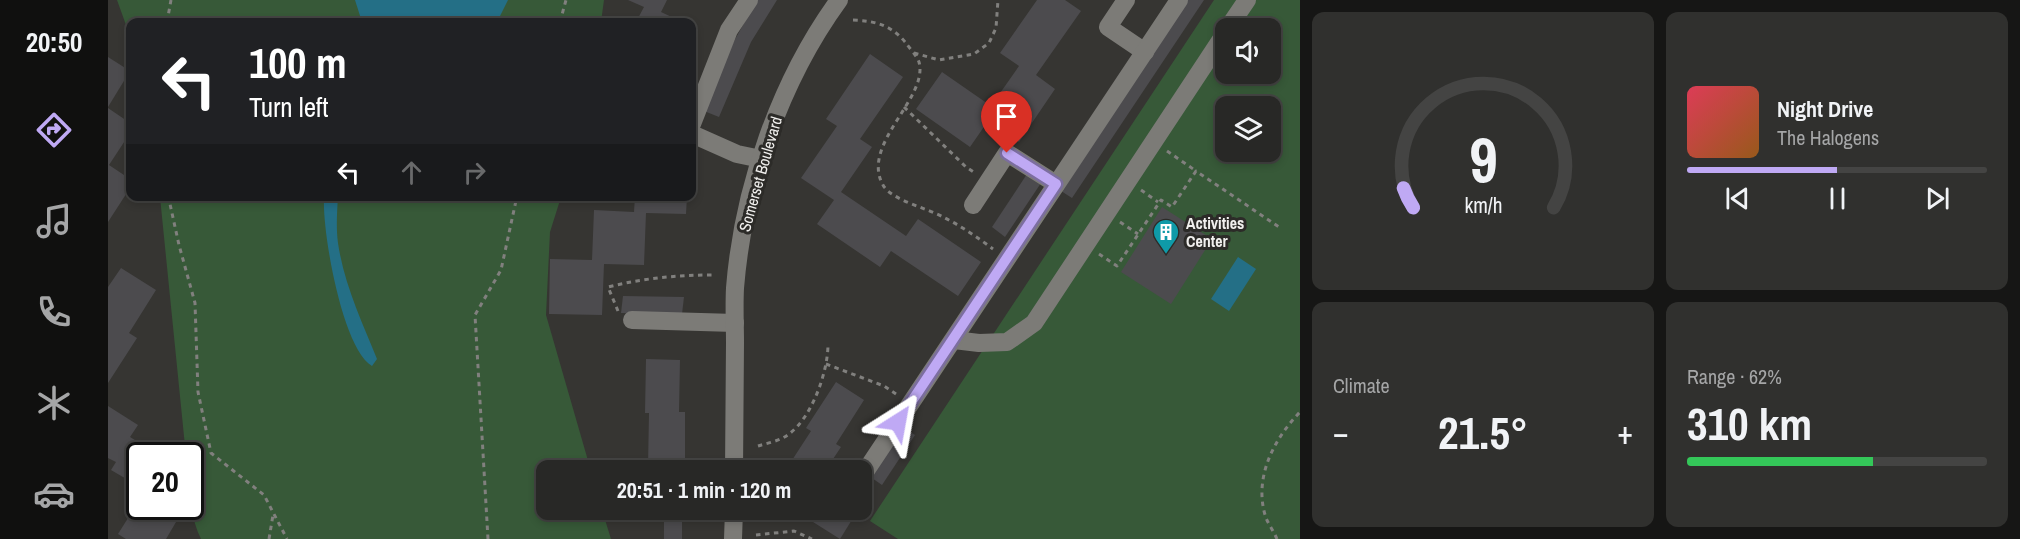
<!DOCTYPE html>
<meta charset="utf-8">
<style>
:root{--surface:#282826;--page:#30302e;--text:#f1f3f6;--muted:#a5a6a7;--line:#444443;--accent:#bfa9f4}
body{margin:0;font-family:"Archivo Narrow",sans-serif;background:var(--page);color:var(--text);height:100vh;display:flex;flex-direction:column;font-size:22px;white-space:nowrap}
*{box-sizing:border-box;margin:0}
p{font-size:20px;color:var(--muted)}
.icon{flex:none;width:33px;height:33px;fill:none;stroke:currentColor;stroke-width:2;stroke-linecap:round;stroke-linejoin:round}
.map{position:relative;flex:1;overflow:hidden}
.side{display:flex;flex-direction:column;gap:12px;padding:12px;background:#161615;width:720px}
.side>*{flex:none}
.guide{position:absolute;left:18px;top:18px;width:570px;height:183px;border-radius:12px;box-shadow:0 3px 9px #0003,0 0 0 2px var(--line);background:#202124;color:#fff;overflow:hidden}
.controls{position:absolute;left:1107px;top:18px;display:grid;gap:12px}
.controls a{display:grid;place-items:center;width:66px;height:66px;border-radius:12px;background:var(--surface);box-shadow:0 3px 9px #0003,0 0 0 2px var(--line);font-size:30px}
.speed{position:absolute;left:18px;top:442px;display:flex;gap:12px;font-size:30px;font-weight:700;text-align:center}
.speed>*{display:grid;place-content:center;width:78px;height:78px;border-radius:50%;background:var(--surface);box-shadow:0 3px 9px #0003,0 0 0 2px var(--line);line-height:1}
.speed .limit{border:3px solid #111;border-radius:9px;background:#fff;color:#111}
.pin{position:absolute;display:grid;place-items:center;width:51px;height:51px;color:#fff;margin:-62px -26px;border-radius:50% 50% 50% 0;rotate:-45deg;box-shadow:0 0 6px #0007}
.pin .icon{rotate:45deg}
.me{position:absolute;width:66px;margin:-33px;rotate:34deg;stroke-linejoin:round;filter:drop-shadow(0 0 4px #0008)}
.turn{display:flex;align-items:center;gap:21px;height:126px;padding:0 24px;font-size:27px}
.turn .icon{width:78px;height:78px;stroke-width:2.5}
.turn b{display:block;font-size:42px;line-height:51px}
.lanes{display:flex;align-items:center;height:57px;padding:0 24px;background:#0003;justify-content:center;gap:30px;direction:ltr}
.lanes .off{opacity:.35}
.big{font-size:45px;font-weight:700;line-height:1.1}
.side .tile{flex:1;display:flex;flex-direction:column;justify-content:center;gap:9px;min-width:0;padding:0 21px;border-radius:12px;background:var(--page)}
.side .dial{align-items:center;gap:0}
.dial svg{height:156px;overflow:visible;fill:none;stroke:var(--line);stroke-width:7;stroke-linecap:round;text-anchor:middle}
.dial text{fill:var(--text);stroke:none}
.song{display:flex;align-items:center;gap:18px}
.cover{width:72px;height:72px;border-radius:9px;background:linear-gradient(135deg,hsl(350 70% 55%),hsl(30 70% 35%))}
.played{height:6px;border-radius:3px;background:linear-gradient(90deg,var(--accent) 50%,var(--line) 50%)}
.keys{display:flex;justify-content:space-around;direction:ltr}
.heat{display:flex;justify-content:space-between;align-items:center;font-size:33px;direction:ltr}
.charge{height:9px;border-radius:4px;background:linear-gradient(90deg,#34c759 62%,var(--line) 0)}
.side .tiles{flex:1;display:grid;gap:12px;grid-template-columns:repeat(2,1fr)}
.trip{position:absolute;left:428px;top:460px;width:336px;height:60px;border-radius:12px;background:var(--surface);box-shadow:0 3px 9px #0003,0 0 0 2px var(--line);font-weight:700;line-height:60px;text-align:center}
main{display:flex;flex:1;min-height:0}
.tabs{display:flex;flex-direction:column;width:108px;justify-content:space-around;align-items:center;background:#10100f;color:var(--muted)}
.tabs .icon{width:42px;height:42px}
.tabs .current{color:var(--accent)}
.tabs b{font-size:27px;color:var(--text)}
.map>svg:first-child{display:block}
.green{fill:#375938;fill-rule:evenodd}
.water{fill:#246f86}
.building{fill:#4c4b4e}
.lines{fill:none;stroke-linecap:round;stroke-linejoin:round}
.path{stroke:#81807e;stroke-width:3;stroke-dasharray:4.5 4.5;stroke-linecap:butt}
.minor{stroke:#7c7b77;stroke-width:18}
.route-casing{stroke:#7c6e9f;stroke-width:15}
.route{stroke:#bfa9f4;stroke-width:10}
.labels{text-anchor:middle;stroke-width:6;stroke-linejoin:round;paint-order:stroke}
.street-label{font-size:16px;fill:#f1f0ee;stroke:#2c2b28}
.poi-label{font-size:16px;font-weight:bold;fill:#f1f0ee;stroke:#2c2b28;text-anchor:start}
</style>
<main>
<nav class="tabs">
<b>20:50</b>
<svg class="icon current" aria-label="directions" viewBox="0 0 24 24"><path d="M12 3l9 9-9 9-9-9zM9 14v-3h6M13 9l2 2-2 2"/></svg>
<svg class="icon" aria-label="music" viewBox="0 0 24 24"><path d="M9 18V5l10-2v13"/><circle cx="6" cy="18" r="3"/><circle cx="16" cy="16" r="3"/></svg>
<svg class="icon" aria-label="phone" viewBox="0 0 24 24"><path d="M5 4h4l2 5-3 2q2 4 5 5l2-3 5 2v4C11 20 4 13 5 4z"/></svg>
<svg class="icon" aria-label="climate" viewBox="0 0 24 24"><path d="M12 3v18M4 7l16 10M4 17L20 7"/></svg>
<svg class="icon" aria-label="car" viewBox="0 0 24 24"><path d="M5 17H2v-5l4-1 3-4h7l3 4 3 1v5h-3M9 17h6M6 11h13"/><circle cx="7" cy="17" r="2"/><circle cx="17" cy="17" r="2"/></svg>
</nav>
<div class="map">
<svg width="1192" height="539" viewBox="0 0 1192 539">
<rect width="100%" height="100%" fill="#363532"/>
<g class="green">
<path d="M9,0H496L493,22H22V36Z"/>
<path d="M1106,0H1192V539H790L762,521ZM1118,28H1162V74H1118ZM1118,106H1162V152H1118Z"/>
<path d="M52,197H453L442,232L438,315L483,471H438V510H494L503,539H93C80,513 82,484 82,456H78Z"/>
</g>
<g class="water">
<path d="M247,0H400L389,22H254Z"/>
<path d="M216,197H230C229,212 228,228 230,243C236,284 254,322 269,359L264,366C234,348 214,231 216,197Z"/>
<path d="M1130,257L1148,269L1121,311L1103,299Z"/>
</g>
<g class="building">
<path d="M520,0H559L553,12L568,19L567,22H528L536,7Z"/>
<path d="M649,0H669L643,42L611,117L596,111L625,43Z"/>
<path d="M929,0H957L973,11L928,75L947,89L911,142L880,121L862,147L808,109L834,72L883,106L911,66L892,53Z"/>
<path d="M1076,0H1096L964,198L950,189Z"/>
<path d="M762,54L795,77L752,139L764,147L733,192L798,236L810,219L873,262L850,296L783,251L772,267L709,224L726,200L693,178L729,126L718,119Z"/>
<path d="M0,57L22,71L0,107Z"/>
<path d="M0,108L22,123V133L1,165L22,179V188L0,222Z"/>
<path d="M919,174L933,183L897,237L884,227Z"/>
<path d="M527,196H579L578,214L538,213L536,265L496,264L494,315L441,314L442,259L484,260L486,210L526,212Z"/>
<path d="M1054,207L1104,239L1063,304L1013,272Z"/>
<path d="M13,268L48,290L21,333L29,338L0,383V287Z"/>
<path d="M515,296L576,297L574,314L513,313Z"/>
<path d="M538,359L572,360L571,412H577V466H540L541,413H537Z"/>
<path d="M728,382L756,400L728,444L733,447L717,471H677L703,431L698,428Z"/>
<path d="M0,406L30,425L22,437L53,456H32V487L3,470L8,462L0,458Z"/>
<path d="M793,426L807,435L774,485L761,476Z"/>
<path d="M32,499V507H55L71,517L58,539H18L10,534Z"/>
<rect x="556" y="510" width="18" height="29"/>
<path d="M686,510H750L732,539Z"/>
</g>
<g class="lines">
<g class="path">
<path d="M745,20C768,21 783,25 798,43C802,49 809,56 811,62C821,98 752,144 775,185C783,200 819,208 835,217C853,226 869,237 885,249"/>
<path d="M59,22L63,0"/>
<path d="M452,22L458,0"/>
<path d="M806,53L831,60L866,54L881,43L888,28L890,0"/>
<path d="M796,107L858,167L867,173"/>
<path d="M1059,151L1088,171"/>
<path d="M1033,190L1050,202"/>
<path d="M64,196L62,204L71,245L87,303L90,392L103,453L156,495L179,539"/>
<path d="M1012,222L1030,234"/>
<path d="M991,254L1009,266L1053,200L1064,207L1088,171L1171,227"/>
<path d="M510,311L500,287C536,278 570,275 607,275"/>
<path d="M718,364L776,386L788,394"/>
<path d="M650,446C660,443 672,441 681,434C704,417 720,372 720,344"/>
<path d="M648,535L686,531L704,539"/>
<path d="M161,539L165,515"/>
<path d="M380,539L367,315L393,270L409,196"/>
<path d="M1169,539C1166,532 1161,525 1158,518C1145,479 1165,440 1192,412"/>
</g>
<g class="minor">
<path d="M1018,0L1000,27L1037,52"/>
<path d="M1120,28L1139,0"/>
<path d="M584,124L621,30L641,0"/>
<path d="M584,134L629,154L653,159"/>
<path d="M865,205L899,153L948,184"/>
<path d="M524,320L627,323"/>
<path d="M846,340L871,343L899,342L926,323L1118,32"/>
<path d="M626,471C626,428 627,386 627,343C627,325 626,307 627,288C635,188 672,81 731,0"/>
<path d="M753,478L1071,0"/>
<path d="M625,539L626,510"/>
</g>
</g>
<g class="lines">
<g class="route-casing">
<path id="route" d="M790,422L948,184L899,153"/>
</g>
<use href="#route" class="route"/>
</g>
<defs>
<g id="building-pin" transform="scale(1.35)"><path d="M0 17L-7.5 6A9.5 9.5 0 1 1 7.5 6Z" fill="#0f9aa8" stroke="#2c2b28"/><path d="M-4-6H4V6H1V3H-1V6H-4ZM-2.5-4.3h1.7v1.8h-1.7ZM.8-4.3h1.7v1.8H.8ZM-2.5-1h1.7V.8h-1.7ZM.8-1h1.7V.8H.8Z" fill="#fff"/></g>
</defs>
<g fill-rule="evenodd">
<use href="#building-pin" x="1058" y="232"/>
</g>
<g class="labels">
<g class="street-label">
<text transform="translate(652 174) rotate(-74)" y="6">Somerset Boulevard</text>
</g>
<g class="poi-label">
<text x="1078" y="229">Activities<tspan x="1078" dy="18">Center</tspan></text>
</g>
</g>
</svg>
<div class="controls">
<a><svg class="icon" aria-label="sound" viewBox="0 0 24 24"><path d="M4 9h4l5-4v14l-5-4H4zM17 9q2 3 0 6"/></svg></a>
<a><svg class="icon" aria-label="layers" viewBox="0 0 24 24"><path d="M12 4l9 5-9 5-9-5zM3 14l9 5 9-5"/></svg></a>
</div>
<div class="speed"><div class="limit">20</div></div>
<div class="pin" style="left:899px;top:153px;background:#d93025"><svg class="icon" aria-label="arrive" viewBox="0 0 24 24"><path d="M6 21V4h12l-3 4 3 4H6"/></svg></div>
<svg class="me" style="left:790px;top:422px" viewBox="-20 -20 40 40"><path d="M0-17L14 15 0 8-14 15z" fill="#bfa9f4" stroke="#fff" stroke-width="4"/></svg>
<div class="trip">20:51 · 1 min · 120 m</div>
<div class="guide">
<div class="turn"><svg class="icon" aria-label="left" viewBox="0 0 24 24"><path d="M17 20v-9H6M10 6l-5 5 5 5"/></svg><div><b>100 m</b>Turn left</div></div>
<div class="lanes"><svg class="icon" aria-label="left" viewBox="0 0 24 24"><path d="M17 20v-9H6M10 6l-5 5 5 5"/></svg><svg class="icon off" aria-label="ahead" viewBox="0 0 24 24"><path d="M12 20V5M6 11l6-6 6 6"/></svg><svg class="icon off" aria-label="right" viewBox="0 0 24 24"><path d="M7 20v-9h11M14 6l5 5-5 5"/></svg></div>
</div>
</div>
<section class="side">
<div class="tiles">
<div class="tile dial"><svg viewBox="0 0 100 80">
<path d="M14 69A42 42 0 1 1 86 69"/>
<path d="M14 69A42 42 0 0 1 9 59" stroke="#bfa9f4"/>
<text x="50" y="56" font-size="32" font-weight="700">9</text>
<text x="50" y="72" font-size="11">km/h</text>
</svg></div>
<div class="tile">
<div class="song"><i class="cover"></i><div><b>Night Drive</b><p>The Halogens</p></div></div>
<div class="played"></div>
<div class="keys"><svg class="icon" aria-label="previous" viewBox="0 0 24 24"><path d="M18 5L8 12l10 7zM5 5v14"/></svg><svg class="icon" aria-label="pause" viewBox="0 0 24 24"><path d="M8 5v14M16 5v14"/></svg><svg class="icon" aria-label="next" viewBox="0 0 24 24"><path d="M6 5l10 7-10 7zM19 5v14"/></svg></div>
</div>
<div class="tile"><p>Climate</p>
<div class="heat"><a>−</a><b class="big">21.5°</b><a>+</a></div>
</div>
<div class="tile"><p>Range · 62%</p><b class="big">310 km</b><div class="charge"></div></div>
</div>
</section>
</main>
